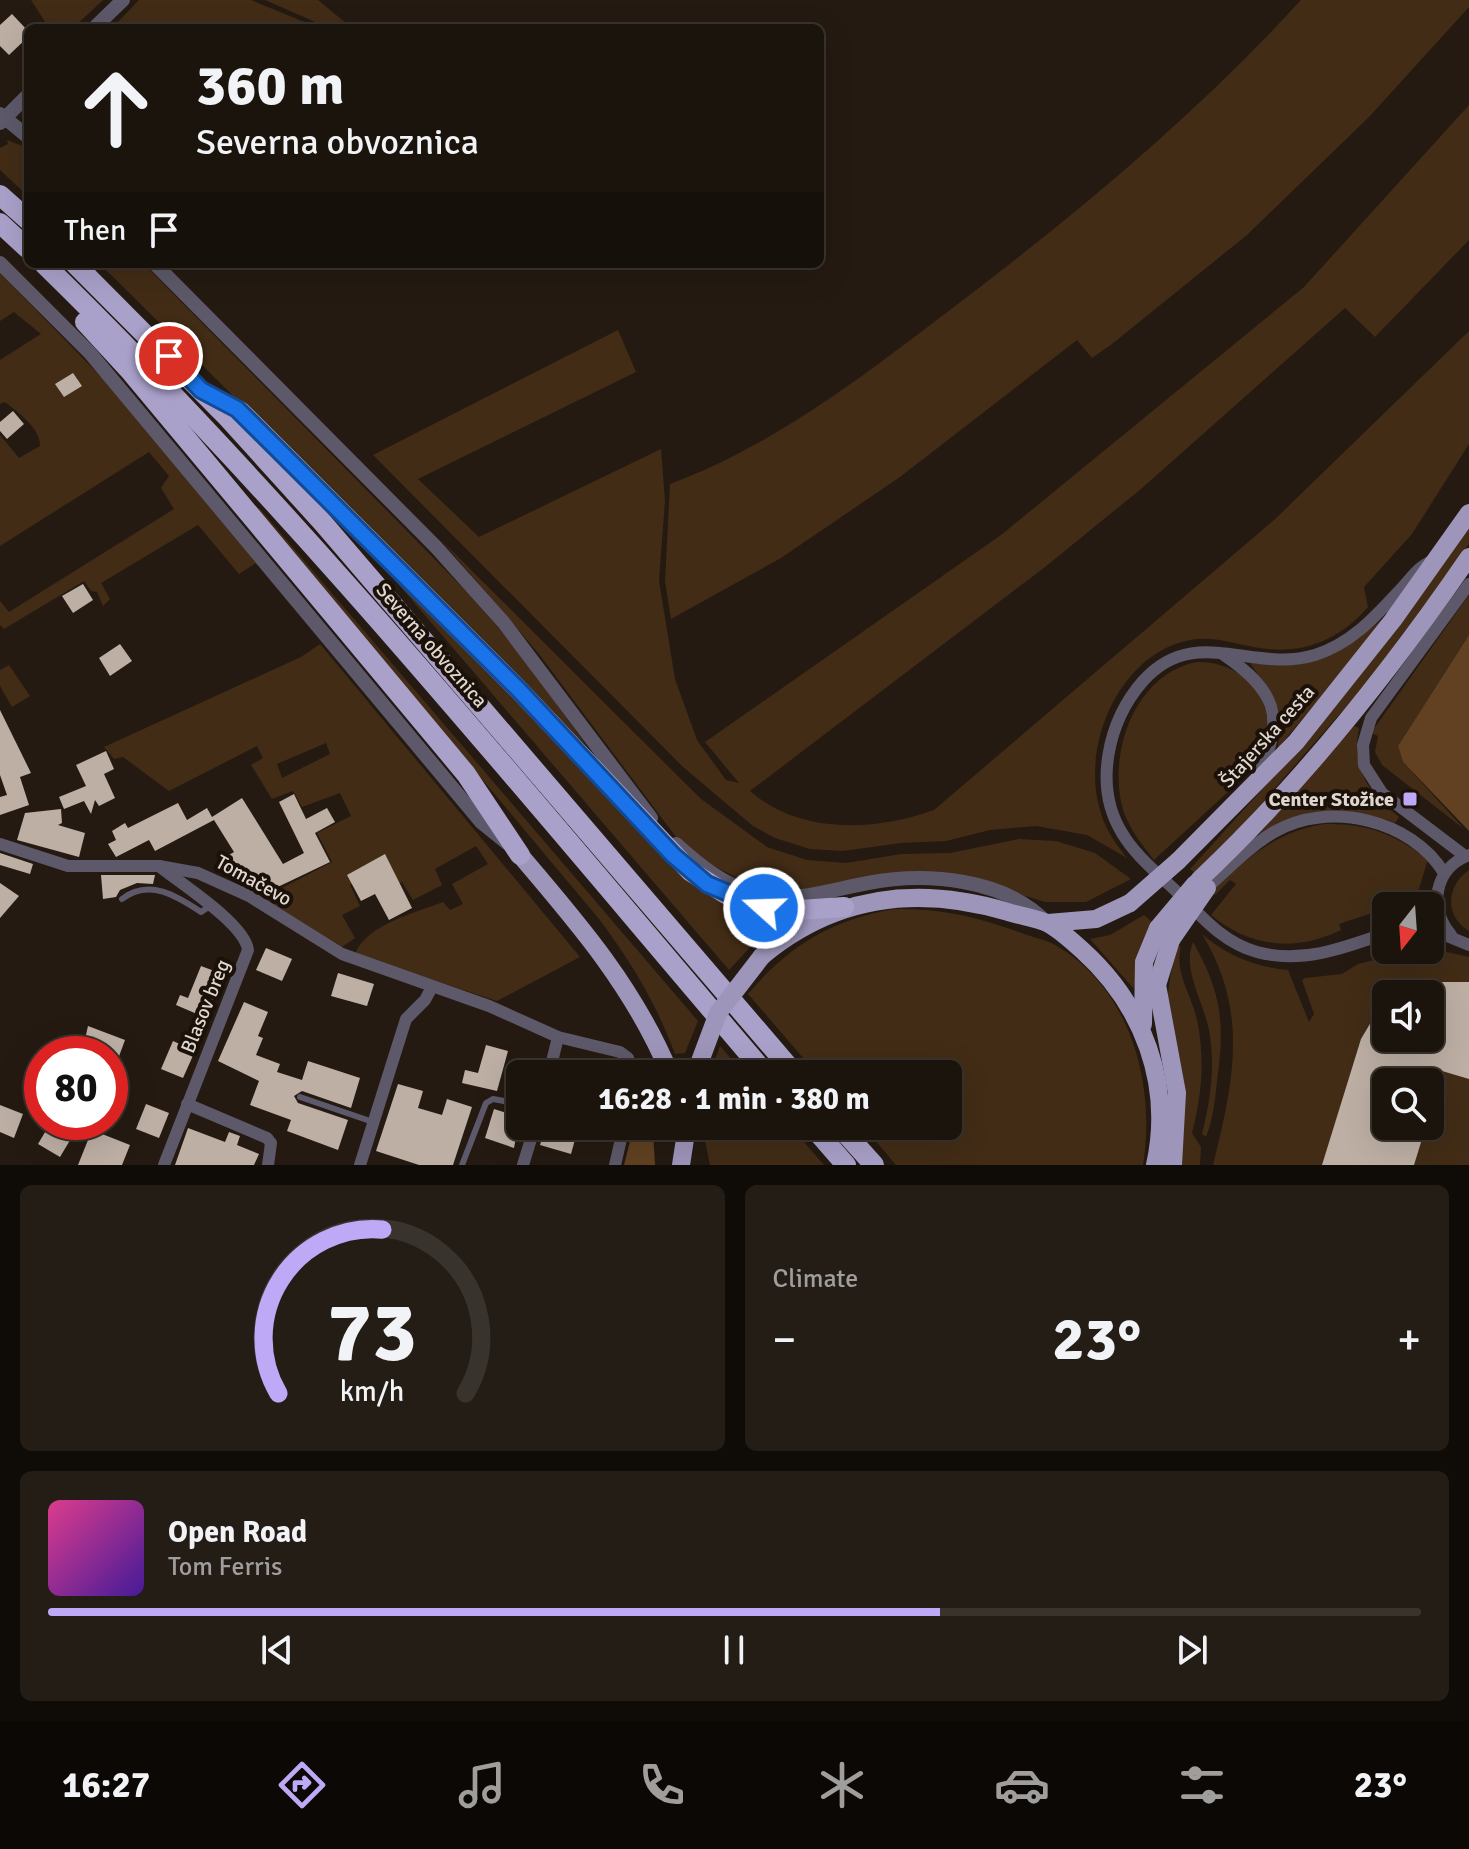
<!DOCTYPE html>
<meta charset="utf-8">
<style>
:root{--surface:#1b140d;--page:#241d16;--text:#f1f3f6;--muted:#a09e9d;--line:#39332e;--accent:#bda9f5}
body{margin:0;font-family:Signika,sans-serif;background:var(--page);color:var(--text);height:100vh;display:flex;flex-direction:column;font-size:30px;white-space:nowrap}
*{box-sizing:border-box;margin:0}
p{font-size:26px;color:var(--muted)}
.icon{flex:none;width:44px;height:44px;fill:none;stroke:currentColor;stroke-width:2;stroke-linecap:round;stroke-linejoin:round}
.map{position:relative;height:1165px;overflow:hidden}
.drawer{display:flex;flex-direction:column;gap:20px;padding:20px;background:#0f0b07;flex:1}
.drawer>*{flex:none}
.banner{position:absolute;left:24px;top:24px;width:800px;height:244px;border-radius:12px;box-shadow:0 8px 32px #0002,0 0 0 2px var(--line);background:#1b140d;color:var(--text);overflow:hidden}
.needle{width:52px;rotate:197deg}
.tools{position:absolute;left:1372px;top:892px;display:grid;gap:16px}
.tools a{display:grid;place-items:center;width:72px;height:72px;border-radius:12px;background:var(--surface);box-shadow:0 8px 32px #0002,0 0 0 2px var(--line);font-size:40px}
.speed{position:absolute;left:24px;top:1036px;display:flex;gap:16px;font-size:40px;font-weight:700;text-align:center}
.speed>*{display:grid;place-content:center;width:104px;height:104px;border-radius:50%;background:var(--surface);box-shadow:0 8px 32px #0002,0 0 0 2px var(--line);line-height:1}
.speed .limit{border:12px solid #d22;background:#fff;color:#111}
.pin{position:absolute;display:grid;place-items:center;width:68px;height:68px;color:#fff;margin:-34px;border:4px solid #fff;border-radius:50%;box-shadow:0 2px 8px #0007}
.me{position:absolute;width:88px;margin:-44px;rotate:290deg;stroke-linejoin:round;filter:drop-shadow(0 0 6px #0008)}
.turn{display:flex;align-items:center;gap:28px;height:168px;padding:0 40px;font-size:36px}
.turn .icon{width:104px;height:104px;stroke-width:2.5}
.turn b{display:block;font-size:56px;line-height:68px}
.then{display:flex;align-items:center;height:76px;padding:0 40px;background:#0003;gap:16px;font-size:30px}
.big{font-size:60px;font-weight:700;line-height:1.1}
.drawer .widget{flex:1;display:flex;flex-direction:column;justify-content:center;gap:12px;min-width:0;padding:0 28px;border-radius:12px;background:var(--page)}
.drawer .dial{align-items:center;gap:0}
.dial svg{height:208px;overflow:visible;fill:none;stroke:var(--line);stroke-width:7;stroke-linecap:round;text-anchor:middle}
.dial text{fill:var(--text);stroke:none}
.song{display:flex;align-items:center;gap:24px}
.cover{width:96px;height:96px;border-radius:12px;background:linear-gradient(135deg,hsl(330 70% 55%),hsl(260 70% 35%))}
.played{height:8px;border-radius:4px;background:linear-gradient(90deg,var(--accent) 65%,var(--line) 65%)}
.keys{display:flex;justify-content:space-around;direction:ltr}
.heat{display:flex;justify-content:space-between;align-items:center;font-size:44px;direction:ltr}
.drawer .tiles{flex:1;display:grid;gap:20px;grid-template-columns:1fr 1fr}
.widget:last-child{grid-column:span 2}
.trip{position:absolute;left:506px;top:1060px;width:456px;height:80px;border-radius:12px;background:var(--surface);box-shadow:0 8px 32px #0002,0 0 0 2px var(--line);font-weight:700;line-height:80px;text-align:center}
.tabs{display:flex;height:128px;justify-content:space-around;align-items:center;background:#0b0805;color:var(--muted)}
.tabs .icon{width:56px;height:56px}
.tabs .active{color:var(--accent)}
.tabs b{font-size:36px;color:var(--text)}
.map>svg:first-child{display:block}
.green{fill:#422c16;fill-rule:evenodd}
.forest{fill:#614121}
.building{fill:#bdafa4}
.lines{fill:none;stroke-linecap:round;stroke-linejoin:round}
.service{stroke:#5d596a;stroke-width:6}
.minor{stroke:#5d596a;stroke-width:12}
.tertiary{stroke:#5d596a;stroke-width:14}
.primary{stroke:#9e95ba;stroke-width:18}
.trunk{stroke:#aaa1ca;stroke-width:20}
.primary-bridge{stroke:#9e95ba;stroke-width:18}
.route-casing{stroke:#114b97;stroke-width:20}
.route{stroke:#1a73e8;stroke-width:14}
.poi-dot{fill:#bda9f5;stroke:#1b1109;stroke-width:3}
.labels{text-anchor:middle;stroke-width:8;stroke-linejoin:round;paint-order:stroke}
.street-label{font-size:20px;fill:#ded7d0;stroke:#1b1109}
.poi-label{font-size:20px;font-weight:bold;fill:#ded7d0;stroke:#1b1109;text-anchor:end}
</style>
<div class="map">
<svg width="1469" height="1165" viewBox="0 0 1469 1165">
<rect width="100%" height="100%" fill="#241a11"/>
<g class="green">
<path d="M31,0H103L73,28H49Z"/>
<path d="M139,0H251L309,24L305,28H112Z"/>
<path d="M265,0H318L352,28H329Z"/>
<path d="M1301,0H1469V7L1369,117L1247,235L1112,344L1092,358L1077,340L900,477L781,558L671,619L665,581L670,484C770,447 858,380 942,316C1069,220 1193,118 1301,0Z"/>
<path d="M1469,105V240L1375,337L1345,308L1141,489L1045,567L750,791C800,835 876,831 934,810L1273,521L1469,331V444L1412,534L1364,587L1368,607C1338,642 1299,656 1253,647C1231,643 1209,635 1186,641C1118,657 1081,747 1100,810C1105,829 1115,843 1127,858L1087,835L1036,826L990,830L946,841L901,843L843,851L810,849L775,838L753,826L683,767L373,455L618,330L636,372L418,479L479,537L661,449L665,501L659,581L675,679L697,740L726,780L739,783L705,742L1001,535L1304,287Z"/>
<path d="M7,140L28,148V196L0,170V148L8,144Z"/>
<path d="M100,264H144L468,593L513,645L587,746Z"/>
<path d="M0,273L103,379L256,563L239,574L198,525L101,583L110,599L103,606L97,592L91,591L84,581L4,629L0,625V601L9,612L174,509L161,488L169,476L149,452L0,546V435L19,458L40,446C41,429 18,412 5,402L0,404V360L41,334L14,312L0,321Z"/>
<path d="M259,508L698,1021L685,1053L675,1054C656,1003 632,963 599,919L256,509Z"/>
<path d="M1469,526V544L1366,684L1198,876L1190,869L1315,731Z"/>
<path d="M442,541L701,799L767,847L807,860L846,863L901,854L950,853L1019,839L1056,841L1095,853L1131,879L1086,902H1045L980,882L839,885L781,892L747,883L712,865L679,841L539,654Z"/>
<path d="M396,576L665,855L786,921L755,942L729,970L393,578Z"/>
<path d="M1469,595V635L1398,746L1403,762L1464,829L1382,765L1375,752L1378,736L1371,733Z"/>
<path d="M1382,619L1384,621L1278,748C1283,704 1273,696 1250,663C1309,665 1335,660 1382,619Z"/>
<path d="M320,644L580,957L497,1001L355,954C367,924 415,913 443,902L450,910L463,904L452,884L488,864L476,846L435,869L442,885L413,900L402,882L384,891L374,873L350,885L360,906L342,915L355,938L342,947L263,898L332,862L317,833L351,816L340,793L302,807L293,791L272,799L251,765L263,758L257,746L169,791L123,757L114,759L104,747L301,657ZM326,743L330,754L282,778L277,764Z"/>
<path d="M1197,662C1254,661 1288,719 1255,767L1154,860C1142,845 1131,831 1124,813C1106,757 1133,674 1197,662Z"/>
<path d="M9,665L30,696L12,707L0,686V670Z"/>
<path d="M1354,726L1359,728C1351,769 1369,793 1399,817L1395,823C1349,805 1301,811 1258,835Z"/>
<path d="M1325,824C1367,823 1394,834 1428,859L1418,892L1402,903L1339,924L1341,930C1296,952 1251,948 1211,915L1236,884L1230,880L1215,895L1212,892C1246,858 1277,831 1325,824Z"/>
<path d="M1469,870V931C1444,916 1446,886 1469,870Z"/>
<path d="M895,909C943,908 982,918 1027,935C1036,938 1047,940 1055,945C1131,988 1156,1085 1143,1165H896L863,1126H948V1074H817L748,994C788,946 833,919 895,909Z"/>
<path d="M1144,915L1153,923L1138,961L1134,989L1090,939L1110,935Z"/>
<path d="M1202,934C1227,956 1256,967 1288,970L1309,1022L1314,1014L1302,980L1305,978L1342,974L1358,964L1416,950L1430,948L1469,957V1165H1213C1234,1081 1249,1011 1202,934ZM1386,994H1430V1038H1386ZM1386,1082H1430V1126H1386Z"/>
<path d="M1193,942C1222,993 1225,1024 1217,1081C1215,1100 1213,1120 1206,1137L1202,1134C1210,1102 1215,1070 1210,1036C1206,1005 1181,971 1193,942Z"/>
<path d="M1178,946L1181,947C1174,973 1192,995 1197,1020C1205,1059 1202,1095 1192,1133L1201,1147L1200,1165H1178C1173,1094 1155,1014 1178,946Z"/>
<path d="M720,1046L744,1074H710Z"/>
<path d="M702,1126H790L824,1165H710Z"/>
</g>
<g class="forest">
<path d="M1469,635V831L1403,762L1398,746Z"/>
<path d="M634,1126H649L653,1133L655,1165H624Z"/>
</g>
<g class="building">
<path d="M12,14L28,31V37L9,55L0,46V25Z"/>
<path d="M73,373L82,386L64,397L55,384Z"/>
<path d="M13,411L24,424L7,439L0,431V422Z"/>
<path d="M83,584L93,600L73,613L62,596Z"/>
<path d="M120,644L132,661L110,676L99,658Z"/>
<path d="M0,710L31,773L20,777L29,805L0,815V797L7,795L0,775Z"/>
<path d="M106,751L114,769L104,774L115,798L99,806L95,800L91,814L84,801L64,809L59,797L86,786L76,765Z"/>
<path d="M294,794L306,819L327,808L335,822L315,833L330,862L263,894L247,869L233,877L222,859L234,852L214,820L155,851L149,840L116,857L108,844L116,840L112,831L125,823L128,828L178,803L187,820L207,808L212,817L242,798L283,864L304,853L279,802Z"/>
<path d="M61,809L62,823L58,825L85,833L79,857L17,840L25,813Z"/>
<path d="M0,853L33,864L30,874L0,865Z"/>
<path d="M385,854L412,908L389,920L375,894L361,901L347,875Z"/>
<path d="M101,875H155L153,884L137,883L120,890L116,897L103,899Z"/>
<path d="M0,883L19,896L0,918Z"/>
<path d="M266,948L292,959L282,981L256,970Z"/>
<path d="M201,966L225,975L204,1017L176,1005L180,995L188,998Z"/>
<path d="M338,973L374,984L367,1006L331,996Z"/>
<path d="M1440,982H1469V1079L1442,1071L1439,1082H1386V1126H1426L1414,1165H1322L1361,1039L1374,1017L1386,1007V1038H1430V994H1408L1407,990Z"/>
<path d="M244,1002L268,1012L258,1036L263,1038L256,1055L280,1064L277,1072L302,1080L308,1061L360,1078L351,1108L302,1091L294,1096L298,1103L348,1120L338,1150L287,1131L291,1120L250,1105L259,1081L218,1061Z"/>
<path d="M88,1026L125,1040L118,1059L83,1048Z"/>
<path d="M173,1041L195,1051L183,1078L161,1069Z"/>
<path d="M486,1045L508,1051L497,1091L462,1083L465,1070L478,1073Z"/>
<path d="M576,1058L622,1071L621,1074H571Z"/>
<path d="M398,1084L423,1091L418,1108L442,1115L447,1099L472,1107L453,1165H419L376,1151Z"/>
<path d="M146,1104L169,1113L159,1138L136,1129Z"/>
<path d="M0,1105L23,1114L14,1138L0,1132Z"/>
<path d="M494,1109L520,1117L514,1148L485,1138Z"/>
<path d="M51,1122H67L64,1131L72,1137L60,1157L38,1144Z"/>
<path d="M188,1128L225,1142L229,1132L240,1136L237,1145L259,1154L254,1165H175Z"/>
<path d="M545,1128L576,1136L571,1154L540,1145Z"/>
<path d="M92,1130L130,1145L122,1165H78Z"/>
</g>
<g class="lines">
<g class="service">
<path d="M122,899C149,878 177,896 201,912L210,906"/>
<path d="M300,1097L373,1122"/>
<path d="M462,1165L486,1103L493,1099L520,1104"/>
</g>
<g class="minor">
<path d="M1224,655C1274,689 1287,717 1259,773"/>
<path d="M0,844L68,866H159L198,873L249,896L342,954L489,1006L558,1037L620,1052L628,1058L632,1074"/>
<path d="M1465,856L1382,793L1364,765L1363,745L1371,718L1469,584"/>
<path d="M159,866C180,883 245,924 248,950L164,1165"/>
<path d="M1207,888C1228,869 1249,847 1274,832C1329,800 1412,820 1444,873"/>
<path d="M1430,929L1469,945"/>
<path d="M1386,933C1344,948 1302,964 1257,952C1224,943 1203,918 1180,895C1161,876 1136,857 1122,833C1093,786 1108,721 1143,681C1195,623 1252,674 1315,655C1351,644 1375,617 1400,590C1413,576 1418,566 1436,559"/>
<path d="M1451,935C1428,908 1434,868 1469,855"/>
<path d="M549,1074L558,1037"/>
<path d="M187,1104L267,1138L271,1143L268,1165"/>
<path d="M360,1165L406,1019L425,1000L432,987"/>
<path d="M523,1165L535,1126"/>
<path d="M615,1165L624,1126"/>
</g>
<g class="tertiary">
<path d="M94,28L123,0"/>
<path d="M0,114L28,137"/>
<path d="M0,123L28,95"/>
<path d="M0,263L90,353L481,822L507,843"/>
<path d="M155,264L436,547L504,623L651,818"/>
<path d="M676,844C699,865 724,885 754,893C795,904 829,890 868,883C926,872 1005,878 1047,923"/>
</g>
<g class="primary">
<path d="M520,855C579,924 635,989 670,1074"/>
<path d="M1178,861L1296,742L1393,620L1469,513"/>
<path d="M1199,880C1301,784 1390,672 1469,557"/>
<path d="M1048,923L1096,919L1130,903"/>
<path d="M1171,940L1157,985L1177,1093L1173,1165"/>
<path d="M762,956C835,895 918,885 1008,912C1020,916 1037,918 1049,924C1060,930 1072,941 1082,950C1143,1005 1173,1084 1155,1165"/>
<path d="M1143,1024L1144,962L1158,928"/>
<path d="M681,1165L687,1126"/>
</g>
<g class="trunk">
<path d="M0,195L28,220"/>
<path d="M0,223L28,249"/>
<path d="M44,264C303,517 531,799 766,1074"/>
<path d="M75,264L228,418L323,523L795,1074"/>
<path d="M85,322L131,372L466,774L520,855"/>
<path d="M240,411L518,689L690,871L726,894L764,908L785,911L844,907"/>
<path d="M812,1126L846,1165"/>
<path d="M839,1126L874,1165"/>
</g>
<g class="primary-bridge">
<path d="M1130,903L1178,861"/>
<path d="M1158,928L1195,884"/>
<path d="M1171,940L1207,888"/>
<path d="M696,1072L718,1013L762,956"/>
</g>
</g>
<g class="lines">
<g class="route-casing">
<path id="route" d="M169,356L201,390L237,409L518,689L673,855L707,884L764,908"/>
</g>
<use href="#route" class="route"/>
</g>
<rect class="poi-dot" x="1402" y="791" width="16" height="16" rx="4"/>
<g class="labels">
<g class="street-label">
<text transform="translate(432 645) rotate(49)" y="7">Severna obvoznica</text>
<text transform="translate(1267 736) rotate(-48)" y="7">Štajerska cesta</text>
<text transform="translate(254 880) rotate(29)" y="7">Tomačevo</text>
<text transform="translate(205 1006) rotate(-68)" y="7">Blasov breg</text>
</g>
<g class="poi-label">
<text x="1394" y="806">Center Stožice</text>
</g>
</g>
</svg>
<div class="tools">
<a><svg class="needle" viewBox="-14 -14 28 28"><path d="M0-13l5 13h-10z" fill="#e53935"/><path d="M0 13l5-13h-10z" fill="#a09e9d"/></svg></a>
<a><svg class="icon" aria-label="sound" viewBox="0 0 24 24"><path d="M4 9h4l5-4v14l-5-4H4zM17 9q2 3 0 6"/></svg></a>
<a><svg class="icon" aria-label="search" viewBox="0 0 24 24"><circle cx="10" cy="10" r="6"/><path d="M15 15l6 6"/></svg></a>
</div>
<div class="speed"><div class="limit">80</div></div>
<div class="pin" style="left:169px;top:356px;background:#d93025"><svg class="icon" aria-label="arrive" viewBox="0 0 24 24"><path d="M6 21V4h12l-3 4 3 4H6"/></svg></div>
<svg class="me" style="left:764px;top:908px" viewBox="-20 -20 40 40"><circle r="17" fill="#1a73e8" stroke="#fff" stroke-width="3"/><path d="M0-11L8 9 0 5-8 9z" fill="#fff"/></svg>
<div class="trip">16:28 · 1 min · 380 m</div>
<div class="banner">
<div class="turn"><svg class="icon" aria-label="ahead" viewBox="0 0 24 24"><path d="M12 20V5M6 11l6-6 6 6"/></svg><div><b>360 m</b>Severna obvoznica</div></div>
<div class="then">Then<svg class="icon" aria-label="arrive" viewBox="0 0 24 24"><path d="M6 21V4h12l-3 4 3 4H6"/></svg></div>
</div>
</div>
<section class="drawer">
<div class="tiles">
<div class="widget dial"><svg viewBox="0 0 100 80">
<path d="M14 69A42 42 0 1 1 86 69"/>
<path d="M14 69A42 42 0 0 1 54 6" stroke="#bda9f5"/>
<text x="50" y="56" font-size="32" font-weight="700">73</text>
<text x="50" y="72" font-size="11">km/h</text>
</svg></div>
<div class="widget"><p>Climate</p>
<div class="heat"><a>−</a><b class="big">23°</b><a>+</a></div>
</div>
<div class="widget">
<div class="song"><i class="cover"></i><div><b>Open Road</b><p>Tom Ferris</p></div></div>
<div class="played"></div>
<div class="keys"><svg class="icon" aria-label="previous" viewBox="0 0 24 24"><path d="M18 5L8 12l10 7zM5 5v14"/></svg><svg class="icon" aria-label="pause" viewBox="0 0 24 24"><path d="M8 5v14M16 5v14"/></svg><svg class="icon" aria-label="next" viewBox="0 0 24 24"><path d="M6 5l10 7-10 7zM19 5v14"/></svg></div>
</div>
</div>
</section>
<nav class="tabs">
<b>16:27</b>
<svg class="icon active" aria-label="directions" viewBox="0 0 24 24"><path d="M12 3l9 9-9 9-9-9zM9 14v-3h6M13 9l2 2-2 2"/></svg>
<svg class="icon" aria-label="music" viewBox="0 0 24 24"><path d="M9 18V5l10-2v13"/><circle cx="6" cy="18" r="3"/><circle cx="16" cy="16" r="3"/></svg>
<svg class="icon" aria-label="phone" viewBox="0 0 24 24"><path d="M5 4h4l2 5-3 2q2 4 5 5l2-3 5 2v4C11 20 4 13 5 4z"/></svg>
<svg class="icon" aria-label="climate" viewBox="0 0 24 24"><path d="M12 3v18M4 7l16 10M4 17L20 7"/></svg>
<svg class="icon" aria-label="car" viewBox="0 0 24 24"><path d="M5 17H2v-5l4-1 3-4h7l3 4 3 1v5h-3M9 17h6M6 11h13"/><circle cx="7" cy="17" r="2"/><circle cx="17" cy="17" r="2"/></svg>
<svg class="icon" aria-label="filters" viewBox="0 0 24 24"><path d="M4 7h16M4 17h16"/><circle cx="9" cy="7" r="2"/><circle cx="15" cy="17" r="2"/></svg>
<b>23°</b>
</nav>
